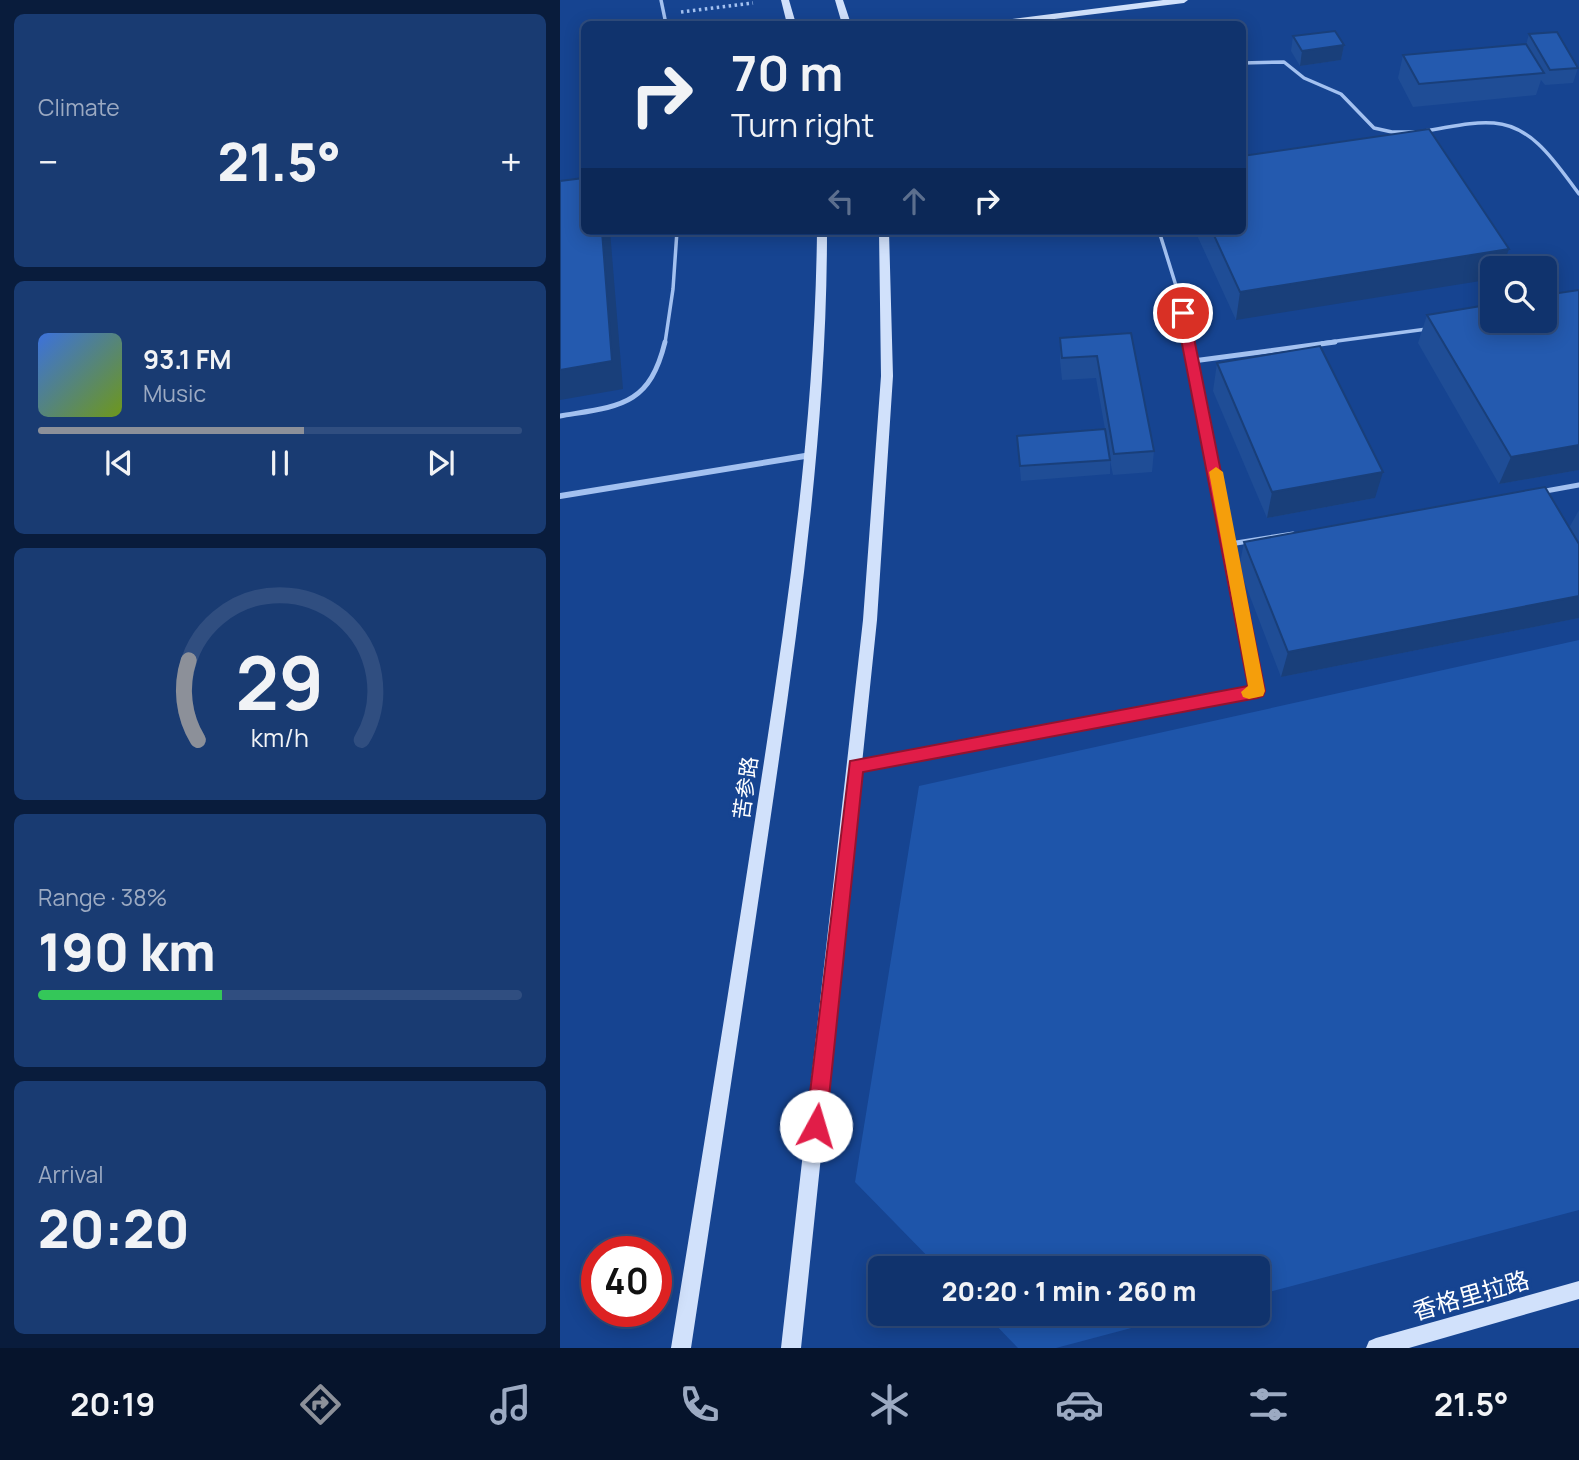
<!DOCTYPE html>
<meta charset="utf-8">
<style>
:root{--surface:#10336d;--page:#193b72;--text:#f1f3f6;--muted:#9caac2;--line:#304e80;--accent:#8c9099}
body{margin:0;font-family:Manrope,"Noto Sans SC",sans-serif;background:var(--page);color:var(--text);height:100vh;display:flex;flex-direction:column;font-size:26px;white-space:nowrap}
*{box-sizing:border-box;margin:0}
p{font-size:23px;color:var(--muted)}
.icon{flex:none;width:38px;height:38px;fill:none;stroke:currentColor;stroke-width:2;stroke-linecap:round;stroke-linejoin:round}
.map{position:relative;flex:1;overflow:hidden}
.details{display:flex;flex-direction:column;gap:14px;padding:14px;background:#091c3c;width:560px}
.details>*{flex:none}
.hud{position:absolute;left:21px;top:21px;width:665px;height:214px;border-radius:10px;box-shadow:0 4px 18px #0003,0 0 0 2px var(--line);background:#10336d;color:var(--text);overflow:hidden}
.fabs{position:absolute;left:920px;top:256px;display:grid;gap:14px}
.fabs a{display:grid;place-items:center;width:77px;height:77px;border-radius:10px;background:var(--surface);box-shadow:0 4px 18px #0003,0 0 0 2px var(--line);font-size:35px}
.speed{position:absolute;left:21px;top:1236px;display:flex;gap:14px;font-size:35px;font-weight:700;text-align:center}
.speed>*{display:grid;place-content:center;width:91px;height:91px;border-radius:50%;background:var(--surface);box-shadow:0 4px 18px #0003,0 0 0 2px var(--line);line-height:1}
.speed .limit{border:10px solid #d22;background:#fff;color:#111}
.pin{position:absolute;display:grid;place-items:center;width:60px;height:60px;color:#fff;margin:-30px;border:4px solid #fff;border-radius:50%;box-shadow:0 2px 7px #0007}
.me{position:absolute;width:77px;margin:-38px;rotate:6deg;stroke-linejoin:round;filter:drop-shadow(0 0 5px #0008)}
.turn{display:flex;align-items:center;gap:24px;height:147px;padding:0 35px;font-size:32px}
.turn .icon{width:91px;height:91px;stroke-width:2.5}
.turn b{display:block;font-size:49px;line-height:60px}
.lanes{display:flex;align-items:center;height:66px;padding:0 35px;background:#0003;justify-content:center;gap:35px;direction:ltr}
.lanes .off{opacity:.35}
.big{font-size:52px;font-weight:800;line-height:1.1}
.details .card{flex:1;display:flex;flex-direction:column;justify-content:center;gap:10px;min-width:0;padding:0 24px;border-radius:10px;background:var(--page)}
.details .dial{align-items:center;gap:0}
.dial svg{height:182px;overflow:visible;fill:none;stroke:var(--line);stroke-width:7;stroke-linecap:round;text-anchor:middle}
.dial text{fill:var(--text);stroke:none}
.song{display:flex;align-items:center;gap:21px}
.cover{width:84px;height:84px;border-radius:10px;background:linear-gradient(135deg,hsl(220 70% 55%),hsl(80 70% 35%))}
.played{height:7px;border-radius:4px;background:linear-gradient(90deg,var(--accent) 55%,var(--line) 55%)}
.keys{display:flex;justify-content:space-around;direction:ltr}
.heat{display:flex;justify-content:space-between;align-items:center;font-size:38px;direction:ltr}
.charge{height:10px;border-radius:5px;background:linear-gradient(90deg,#34c759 38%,var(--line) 0)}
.trip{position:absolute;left:308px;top:1256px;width:402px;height:70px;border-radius:10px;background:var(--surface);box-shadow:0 4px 18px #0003,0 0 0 2px var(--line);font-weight:800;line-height:70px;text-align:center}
.tabs{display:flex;height:112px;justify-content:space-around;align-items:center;background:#06142c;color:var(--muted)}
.tabs .icon{width:49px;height:49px}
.tabs .selected{color:var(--accent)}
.tabs b{font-size:32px;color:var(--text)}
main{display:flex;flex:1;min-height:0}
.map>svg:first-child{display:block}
.green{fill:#1e55aa}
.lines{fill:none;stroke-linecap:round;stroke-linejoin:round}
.path{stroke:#a3c1f0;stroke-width:3.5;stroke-dasharray:2.5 3.5;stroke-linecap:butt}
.lane-far1{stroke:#a3c1f0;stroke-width:3.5}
.lane{stroke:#a3c1f0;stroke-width:5}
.street{stroke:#a3c1f0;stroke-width:6}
.secondary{fill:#d1e1fb;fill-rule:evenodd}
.wall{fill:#1f4d96}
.shaded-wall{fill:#193f7a}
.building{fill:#245aaf;stroke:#193f7a;stroke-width:2}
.route{fill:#e11d48;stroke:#92132f;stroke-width:2}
.slow{fill:#f59e0b}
.labels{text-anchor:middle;stroke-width:7;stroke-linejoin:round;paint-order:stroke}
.street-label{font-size:21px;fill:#fff;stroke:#164491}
.near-street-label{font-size:24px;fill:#fff;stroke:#164491}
</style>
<main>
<section class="details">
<div class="card"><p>Climate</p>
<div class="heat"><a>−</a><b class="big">21.5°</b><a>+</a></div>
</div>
<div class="card">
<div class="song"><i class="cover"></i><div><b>93.1 FM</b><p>Music</p></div></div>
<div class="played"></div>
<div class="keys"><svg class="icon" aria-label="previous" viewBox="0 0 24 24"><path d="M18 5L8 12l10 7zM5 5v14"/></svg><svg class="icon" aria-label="pause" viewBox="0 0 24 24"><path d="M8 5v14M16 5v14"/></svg><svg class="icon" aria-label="next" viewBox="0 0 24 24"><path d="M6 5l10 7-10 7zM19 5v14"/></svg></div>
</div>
<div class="card dial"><svg viewBox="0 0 100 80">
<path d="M14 69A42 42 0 1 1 86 69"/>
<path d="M14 69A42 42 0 0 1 10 34" stroke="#8c9099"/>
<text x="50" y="56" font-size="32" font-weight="700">29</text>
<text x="50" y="72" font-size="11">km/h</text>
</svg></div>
<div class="card"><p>Range · 38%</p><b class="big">190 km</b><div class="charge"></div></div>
<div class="card"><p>Arrival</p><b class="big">20:20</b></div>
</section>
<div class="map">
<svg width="1019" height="1348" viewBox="0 0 1019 1348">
<rect width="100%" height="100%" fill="#164491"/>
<g class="green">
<path d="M1019,640V1210L698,1295V1269H380L295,1182L359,786Z"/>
<path d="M425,1314H624L496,1348H458Z"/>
</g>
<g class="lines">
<path class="path" d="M121,12L193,3"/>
<g class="lane-far1">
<path d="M101,0L106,24"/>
<path d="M682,63L724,62L744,78L781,94L814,128L832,132H854"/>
<path d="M864,131C887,128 911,121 934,123C974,126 997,165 1019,194"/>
<path d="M599,231L617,289L630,343"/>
<path d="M105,343L113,289L117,231"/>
<path d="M762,343L867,329"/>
</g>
<g class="lane">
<path d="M633,361L775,342"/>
<path d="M0,416C59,406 89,407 105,342"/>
<path d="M980,492L1019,485"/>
<path d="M670,544L733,534"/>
<path d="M296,766L697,691L629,342"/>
</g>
<path class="street" d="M0,496L251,455"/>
<g class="secondary">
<path d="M221,0H229L236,24H227Z"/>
<path d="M275,0H283L291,24H282Z"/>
<path d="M603,0H628L624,3L454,24H432L437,21Z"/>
<path d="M257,231H267C267,420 241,607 214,794C187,979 159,1163 131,1348H111C141,1163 171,979 199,794C228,607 255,420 257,231Z"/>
<path d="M319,231H329L333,376L317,620L241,1348H221L303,620L321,376Z"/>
<path d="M1019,1281V1299L849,1348H806L809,1341L816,1338Z"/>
</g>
</g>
<g class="wall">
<path d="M969,34L1018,68L1013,83L985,85L981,80L976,95L853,107L838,78L843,55L966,45Z"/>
<path d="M733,36L784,45L781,60L740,66L731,51Z"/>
<path d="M869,129L676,320L635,231H682Z"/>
<path d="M1019,290V470L939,484L858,343L867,315Z"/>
<path d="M571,333L594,451L592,472L553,475L550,460V474L461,481L457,436L548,446L536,378L502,380L500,360V338Z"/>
<path d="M657,363L815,498L707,518L653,391Z"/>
<path d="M1019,510V618L721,677L679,568L684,542L1009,528Z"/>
</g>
<g class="shaded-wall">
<path d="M784,45L781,60L740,66L742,51Z"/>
<path d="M42,231H50L63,389L0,400V370Z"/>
<path d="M949,249L942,268H933V279L676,320L680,292Z"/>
<path d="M1019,445V470L939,484L951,457Z"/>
<path d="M823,472L815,498L707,518L712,492Z"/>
<path d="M1019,596V618L721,677L728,652Z"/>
</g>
<g class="building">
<path d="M775,31L784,45L742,51L733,36Z"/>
<path d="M997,32L1018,68L990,70L969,34Z"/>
<path d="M966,44L984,73L859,84L843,55Z"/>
<path d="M869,129L949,249L680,292L652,231H682V156Z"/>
<path d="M24,178V231H42L52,361L0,370V181Z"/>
<path d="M1019,290V445L951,457L867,315L933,304V320H985V295Z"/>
<path d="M571,333L594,451L554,454L537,356L502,358L500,338Z"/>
<path d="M760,346L823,472L712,492L657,363Z"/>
<path d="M545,429L550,460L460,466L457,436Z"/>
<path d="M985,487L1019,544V596L728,652L684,542Z"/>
</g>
<path class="route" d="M623,308L629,313L705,691L703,696L697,698L303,772L266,1126L263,1133L256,1136L249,1133L246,1126L290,761L688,686L616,313Z"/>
<path class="slow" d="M656,467L663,472L705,691L703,696L689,699L683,697L681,692L688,686L649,472Z"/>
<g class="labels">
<g class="street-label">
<text transform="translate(186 788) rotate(-82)" y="7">苦参路</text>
</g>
<g class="near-street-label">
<text transform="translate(911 1296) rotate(-16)" y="8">香格里拉路</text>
</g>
</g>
</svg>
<div class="fabs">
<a><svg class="icon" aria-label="search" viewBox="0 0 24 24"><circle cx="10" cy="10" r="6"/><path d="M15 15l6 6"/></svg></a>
</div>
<div class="speed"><div class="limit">40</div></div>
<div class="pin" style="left:623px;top:313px;background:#d93025"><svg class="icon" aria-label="arrive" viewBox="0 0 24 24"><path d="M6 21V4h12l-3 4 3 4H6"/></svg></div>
<svg class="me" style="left:256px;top:1126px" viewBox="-20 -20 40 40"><circle r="19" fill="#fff"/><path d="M0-13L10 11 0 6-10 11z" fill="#e11d48"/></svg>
<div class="trip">20:20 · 1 min · 260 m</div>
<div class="hud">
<div class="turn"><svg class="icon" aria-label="right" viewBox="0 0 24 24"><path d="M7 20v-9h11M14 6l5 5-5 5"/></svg><div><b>70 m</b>Turn right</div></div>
<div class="lanes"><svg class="icon off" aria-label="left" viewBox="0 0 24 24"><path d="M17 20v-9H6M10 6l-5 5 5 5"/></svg><svg class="icon off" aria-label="ahead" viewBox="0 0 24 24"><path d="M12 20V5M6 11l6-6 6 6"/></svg><svg class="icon" aria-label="right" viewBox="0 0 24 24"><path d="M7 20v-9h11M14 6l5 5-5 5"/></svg></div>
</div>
</div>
</main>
<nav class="tabs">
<b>20:19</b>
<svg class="icon selected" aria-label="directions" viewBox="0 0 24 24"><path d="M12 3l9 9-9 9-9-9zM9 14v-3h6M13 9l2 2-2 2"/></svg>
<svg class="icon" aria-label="music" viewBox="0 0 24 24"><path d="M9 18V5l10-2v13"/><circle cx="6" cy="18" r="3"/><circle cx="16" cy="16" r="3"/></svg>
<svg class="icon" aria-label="phone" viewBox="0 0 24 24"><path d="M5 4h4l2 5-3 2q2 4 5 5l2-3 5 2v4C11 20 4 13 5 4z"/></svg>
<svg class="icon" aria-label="climate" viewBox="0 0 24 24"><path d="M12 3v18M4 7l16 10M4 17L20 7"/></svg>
<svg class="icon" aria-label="car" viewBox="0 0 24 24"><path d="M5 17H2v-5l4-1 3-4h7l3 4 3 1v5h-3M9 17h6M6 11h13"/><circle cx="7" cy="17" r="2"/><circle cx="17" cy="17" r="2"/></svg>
<svg class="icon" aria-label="filters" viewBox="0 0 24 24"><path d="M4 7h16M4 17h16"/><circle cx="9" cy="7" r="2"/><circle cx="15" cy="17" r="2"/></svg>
<b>21.5°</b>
</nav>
